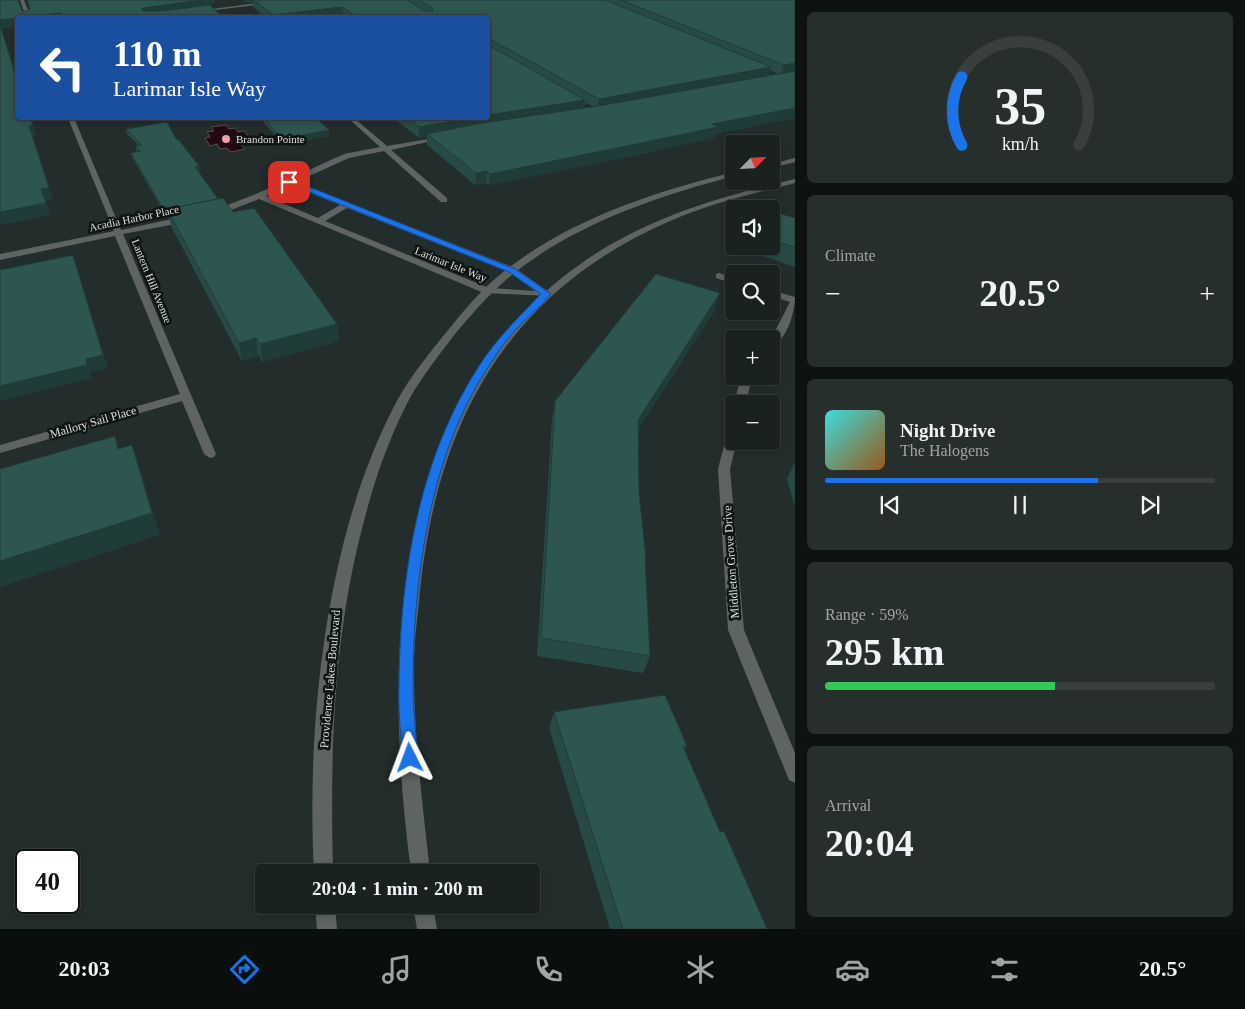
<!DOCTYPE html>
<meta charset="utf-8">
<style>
:root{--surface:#1a2220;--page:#272f2d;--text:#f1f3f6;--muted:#9fa4a5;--line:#383f3e;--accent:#1a73e8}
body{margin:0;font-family:"Times New Roman",serif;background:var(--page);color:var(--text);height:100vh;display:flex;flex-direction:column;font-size:19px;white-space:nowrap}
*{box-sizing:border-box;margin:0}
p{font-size:16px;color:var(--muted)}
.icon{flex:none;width:28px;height:28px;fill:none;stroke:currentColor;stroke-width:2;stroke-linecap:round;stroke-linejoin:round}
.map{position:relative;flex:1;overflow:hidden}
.side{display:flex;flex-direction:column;gap:12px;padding:12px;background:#0e1312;width:450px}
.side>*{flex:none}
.top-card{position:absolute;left:15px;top:15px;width:475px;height:105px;border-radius:5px;box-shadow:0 2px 8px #0003,0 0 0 1px var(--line);background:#1a4fa0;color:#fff;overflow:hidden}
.needle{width:32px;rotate:66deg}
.controls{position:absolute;left:725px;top:135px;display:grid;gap:10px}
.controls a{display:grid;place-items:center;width:55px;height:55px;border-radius:5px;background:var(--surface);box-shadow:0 2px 8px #0003,0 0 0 1px var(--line);font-size:25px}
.speed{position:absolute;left:15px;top:849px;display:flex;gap:10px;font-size:25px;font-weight:700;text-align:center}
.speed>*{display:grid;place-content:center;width:65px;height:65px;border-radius:50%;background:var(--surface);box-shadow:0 2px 8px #0003,0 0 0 1px var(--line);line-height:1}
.speed .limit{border:2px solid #111;border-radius:8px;background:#fff;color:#111}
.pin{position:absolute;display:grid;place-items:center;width:42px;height:42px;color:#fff;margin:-21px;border-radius:10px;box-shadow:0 2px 8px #0006}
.me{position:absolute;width:55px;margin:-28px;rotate:357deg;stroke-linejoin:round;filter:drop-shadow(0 0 4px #0008)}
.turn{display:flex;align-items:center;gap:18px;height:105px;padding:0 15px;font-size:22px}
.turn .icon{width:65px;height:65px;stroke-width:2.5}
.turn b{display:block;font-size:35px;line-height:42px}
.big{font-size:38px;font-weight:700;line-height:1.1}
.side .card{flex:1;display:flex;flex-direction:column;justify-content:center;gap:8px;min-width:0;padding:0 18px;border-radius:8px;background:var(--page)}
.side .dial{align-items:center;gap:0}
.dial svg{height:130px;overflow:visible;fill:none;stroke:var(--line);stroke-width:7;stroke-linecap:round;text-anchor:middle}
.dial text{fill:var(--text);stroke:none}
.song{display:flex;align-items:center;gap:15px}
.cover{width:60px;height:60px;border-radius:8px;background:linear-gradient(135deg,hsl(180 70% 55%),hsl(30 70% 35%))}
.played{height:5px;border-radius:2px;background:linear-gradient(90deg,var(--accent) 70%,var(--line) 70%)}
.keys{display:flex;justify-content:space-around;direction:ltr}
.heat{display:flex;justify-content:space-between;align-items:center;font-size:28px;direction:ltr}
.charge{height:8px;border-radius:4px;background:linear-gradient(90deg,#34c759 59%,var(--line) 0)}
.trip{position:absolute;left:255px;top:864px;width:285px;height:50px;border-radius:5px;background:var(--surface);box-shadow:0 2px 8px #0003,0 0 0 1px var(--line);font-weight:700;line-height:50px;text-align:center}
.menu{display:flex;height:80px;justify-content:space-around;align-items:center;background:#0a0e0d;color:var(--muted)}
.menu .icon{width:35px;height:35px}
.menu .selected{color:var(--accent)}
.menu b{font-size:22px;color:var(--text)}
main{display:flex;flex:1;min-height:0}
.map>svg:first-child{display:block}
.water{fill:#240910;stroke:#5b4a4e}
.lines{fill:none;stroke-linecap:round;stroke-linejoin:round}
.minor{fill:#5f6463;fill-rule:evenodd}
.tertiary{fill:#5f6463;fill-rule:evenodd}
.wall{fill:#284a46;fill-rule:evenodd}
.shaded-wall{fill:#203c39}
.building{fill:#2e5651;stroke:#203c39}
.route{fill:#1a73e8;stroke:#114b97}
.poi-dot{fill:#f39aab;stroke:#101413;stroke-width:2}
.labels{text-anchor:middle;stroke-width:5;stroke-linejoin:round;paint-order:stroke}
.far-poi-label{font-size:11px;fill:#dae0df;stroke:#101413;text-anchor:start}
.far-street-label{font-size:11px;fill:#dae0df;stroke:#101413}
.street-label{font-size:12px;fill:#dae0df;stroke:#101413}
</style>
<main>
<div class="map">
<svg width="795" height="929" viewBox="0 0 795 929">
<rect width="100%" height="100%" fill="#232d2b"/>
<path class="water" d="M226,125L229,129L235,128L238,132L244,131L250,138L244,139L247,144L241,145L245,149L231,152L227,148L220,149L217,144L210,146L205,138L210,137L207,132L214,131L211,127Z"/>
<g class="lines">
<g class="minor">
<path d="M20,0H24L31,18H26Z"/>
<path d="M282,0H297L198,12L196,11Z"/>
<path d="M68,118H74L121,230L186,216L190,219L186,222L123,234L216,454L214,457L210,458L204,454L182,401L0,453V445L180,394L115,236L0,260V254L114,231Z"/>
<path d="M348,118H354L387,146L446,136V138L391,150L447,198V202H441L384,151L349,158L296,182L515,268L549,292V296L484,293L259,199L218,215H212V211L256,194L344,154L380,147ZM290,185L340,205L318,218L266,196ZM347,208L509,272L535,291L489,288L325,221Z"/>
<path d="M719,273L734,278V284L716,278V274Z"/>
<path d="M771,290L795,297C795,311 787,341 771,346V339H769L776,329L790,302L771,296Z"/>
<path d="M741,376H752L746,404H734Z"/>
<path d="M734,426V441H737L730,469L744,630L795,753V783L789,780L728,630L718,469L728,430Z"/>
</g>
<g class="tertiary">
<path d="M795,158V162L771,168V164Z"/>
<path d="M734,172V176C655,197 571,225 507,279C488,295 471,315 455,334C440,354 424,374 411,396C390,435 375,478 364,521C333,636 330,753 333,872H314C306,724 326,531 398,399C412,374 431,351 449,329C465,309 482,289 502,273C568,220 653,192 734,172Z"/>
<path d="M795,179V183C752,194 708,204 668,222C503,294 434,429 419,602C416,628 413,655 414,682C415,745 423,809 430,872H411C383,657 387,396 586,260C649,217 721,196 795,179Z"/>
<path d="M315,905H335L337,929H317Z"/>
<path d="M413,905H433L437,929H417Z"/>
</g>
</g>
<g class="wall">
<path d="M244,0H795V118L715,134L714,138L609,161L489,185L486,183L475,185L427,145V136L419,138L393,118H488V18H346L343,15L324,18H266L254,8L253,2L248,3ZM770,70L778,74L768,75ZM585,102L594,107L584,108Z"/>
<path d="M260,118H316L329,136L283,145Z"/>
<path d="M126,129L176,139L200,172H199L218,199L233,212L337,324L339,341L262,362L259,356L242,361L171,226L169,217L167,218L133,159L131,153L137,152L135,146L138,145L127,134Z"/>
<path d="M771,211L795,218V267L733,246L734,242V246H771Z"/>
<path d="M714,311L638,430L639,493L646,558L645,562L650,656L643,673L537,656L552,419L555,401Z"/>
<path d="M795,461V507L787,479Z"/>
<path d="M554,712L687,746L684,750L720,832L767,929H610L549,728Z"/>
</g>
<g class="shaded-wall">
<path d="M202,0H216L209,8L145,16L141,9L143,8Z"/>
<path d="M247,0H253V2L248,3Z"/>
<path d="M342,7L343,15L324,18H274L273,15Z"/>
<path d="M61,13L63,18H19Z"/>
<path d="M18,18V27L0,29V20Z"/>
<path d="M2,31L18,79L16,80L13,70Z"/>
<path d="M795,63V71L781,75L784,65Z"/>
<path d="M771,67L768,77L597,109L599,99Z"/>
<path d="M585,100L583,111L427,134V136L419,138V127L470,118H488V115Z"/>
<path d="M795,108V118L715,134L714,138L609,161L489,185L490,174L712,124Z"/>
<path d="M33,125L36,136L33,137L53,200L46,201L50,215L0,225V212L41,189L29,126Z"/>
<path d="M329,130V136L283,145L282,139Z"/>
<path d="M199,166L200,172L196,173L195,167Z"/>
<path d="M487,171L486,183L475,185L476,173Z"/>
<path d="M167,211L169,217L167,218L165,212Z"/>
<path d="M73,255L108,368L90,372L92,378L0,401V386L86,359Z"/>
<path d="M720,293L714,311L632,439L638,420Z"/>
<path d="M337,324L339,341L262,362L260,344Z"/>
<path d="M256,338L259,356L242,361L239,343Z"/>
<path d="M132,445L140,468L160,535L0,587V561Z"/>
</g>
<g class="building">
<path d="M0,0H18L22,11H28L30,9L27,0H202L143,8L141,9L143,11H162L210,5L223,18H64L61,13L0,20Z"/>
<path d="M254,0H407L424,11H433L432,8L419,0H605L771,67L599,99L488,38V45L585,100L488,115V18H359L342,7L273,15Z"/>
<path d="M621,0H795V63L784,65Z"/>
<path d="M0,27L2,31L14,70H13L18,84V118H30L33,125L29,126L49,188L41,189L46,203L0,212Z"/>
<path d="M795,71V108L712,124L718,127L612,149L490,174L487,171L476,173L427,134L482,123L598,106Z"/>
<path d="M264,118H316L329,130L282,139Z"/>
<path d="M407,118H470L419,127Z"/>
<path d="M167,122L176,139L179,140L199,166L195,167L218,199L167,209L168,211L165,212L131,153L141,151L135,146L142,145L126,129Z"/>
<path d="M223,198L233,212L254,208L337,324L260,344L256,338L239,343L167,209Z"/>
<path d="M747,203L764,209H745Z"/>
<path d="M771,211L795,218V247L771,240Z"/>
<path d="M73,255L103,355L86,359L87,365L0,386V270Z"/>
<path d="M656,274L720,293L638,420L639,493L646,558H645L650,656L541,638L555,401Z"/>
<path d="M115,436L118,449L132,445L152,513L0,561V469Z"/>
<path d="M665,695L687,746H683L720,832L724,831L767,929H623L554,712Z"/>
</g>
<path class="route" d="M287,180H292L515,269L551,294C539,309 523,320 511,335C503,344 496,355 489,366C429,454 413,582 413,686C413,710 416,735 418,758L416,764L410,766L404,764L402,758C401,734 398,710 399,686C400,576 418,460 479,366C496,339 519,317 541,294L509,272L287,183Z"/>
<circle class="poi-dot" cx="226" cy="139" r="5"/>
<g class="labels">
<g class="far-poi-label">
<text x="236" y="143">Brandon Pointe</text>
</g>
<g class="far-street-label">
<text transform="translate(134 218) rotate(-12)" y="4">Acadia Harbor Place</text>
<text transform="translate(451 264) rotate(22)" y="4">Larimar Isle Way</text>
<text transform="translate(152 281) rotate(68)" y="4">Lantern Hill Avenue</text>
</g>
<g class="street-label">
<text transform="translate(93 422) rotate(-16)" y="4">Mallory Sail Place</text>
<text transform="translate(731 562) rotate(-94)" y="4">Middleton Grove Drive</text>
<text transform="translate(330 679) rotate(-85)" y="4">Providence Lakes Boulevard</text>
</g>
</g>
</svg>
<div class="controls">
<a><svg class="needle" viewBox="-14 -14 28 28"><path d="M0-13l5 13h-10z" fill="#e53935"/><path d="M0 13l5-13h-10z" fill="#9fa4a5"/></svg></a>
<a><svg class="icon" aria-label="sound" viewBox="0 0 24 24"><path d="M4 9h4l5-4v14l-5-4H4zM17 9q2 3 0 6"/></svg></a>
<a><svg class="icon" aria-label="search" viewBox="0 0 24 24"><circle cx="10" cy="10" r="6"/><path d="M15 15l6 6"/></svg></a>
<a>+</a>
<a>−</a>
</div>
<div class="speed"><div class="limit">40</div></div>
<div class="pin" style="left:289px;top:182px;background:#d93025"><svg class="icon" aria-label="arrive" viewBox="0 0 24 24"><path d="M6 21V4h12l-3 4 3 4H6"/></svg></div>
<svg class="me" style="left:410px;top:758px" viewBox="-20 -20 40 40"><path d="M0-17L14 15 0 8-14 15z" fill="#1a73e8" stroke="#fff" stroke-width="4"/></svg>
<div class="trip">20:04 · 1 min · 200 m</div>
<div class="top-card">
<div class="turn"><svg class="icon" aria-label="left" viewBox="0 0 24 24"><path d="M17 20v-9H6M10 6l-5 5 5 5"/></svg><div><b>110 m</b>Larimar Isle Way</div></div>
</div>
</div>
<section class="side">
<div class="card dial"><svg viewBox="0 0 100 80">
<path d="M14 69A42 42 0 1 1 86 69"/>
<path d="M14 69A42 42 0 0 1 14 27" stroke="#1a73e8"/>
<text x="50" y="56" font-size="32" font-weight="700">35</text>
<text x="50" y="72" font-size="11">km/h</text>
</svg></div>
<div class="card"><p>Climate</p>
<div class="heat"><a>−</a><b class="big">20.5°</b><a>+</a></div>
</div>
<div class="card">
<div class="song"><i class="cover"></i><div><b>Night Drive</b><p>The Halogens</p></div></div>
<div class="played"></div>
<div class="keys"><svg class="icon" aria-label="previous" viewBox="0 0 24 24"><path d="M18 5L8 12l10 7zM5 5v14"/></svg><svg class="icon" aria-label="pause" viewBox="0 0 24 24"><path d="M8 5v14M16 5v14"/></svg><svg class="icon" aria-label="next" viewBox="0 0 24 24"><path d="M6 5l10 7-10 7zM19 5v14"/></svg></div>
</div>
<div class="card"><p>Range · 59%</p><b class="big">295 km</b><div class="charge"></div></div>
<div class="card"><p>Arrival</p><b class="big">20:04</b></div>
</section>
</main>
<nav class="menu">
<b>20:03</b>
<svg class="icon selected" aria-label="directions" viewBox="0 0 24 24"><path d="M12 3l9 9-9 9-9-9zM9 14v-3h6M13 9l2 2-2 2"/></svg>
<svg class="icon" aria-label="music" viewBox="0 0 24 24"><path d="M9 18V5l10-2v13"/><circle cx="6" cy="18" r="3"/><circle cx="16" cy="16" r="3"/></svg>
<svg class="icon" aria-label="phone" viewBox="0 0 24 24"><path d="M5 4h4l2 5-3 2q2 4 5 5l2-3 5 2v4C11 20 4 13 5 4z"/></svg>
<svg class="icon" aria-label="climate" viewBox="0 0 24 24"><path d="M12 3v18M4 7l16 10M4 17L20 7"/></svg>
<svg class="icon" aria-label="car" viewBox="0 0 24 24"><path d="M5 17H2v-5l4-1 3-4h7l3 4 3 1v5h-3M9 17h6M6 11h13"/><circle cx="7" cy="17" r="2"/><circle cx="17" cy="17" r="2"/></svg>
<svg class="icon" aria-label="filters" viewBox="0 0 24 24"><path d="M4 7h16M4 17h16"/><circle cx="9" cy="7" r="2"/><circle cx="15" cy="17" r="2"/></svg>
<b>20.5°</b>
</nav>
